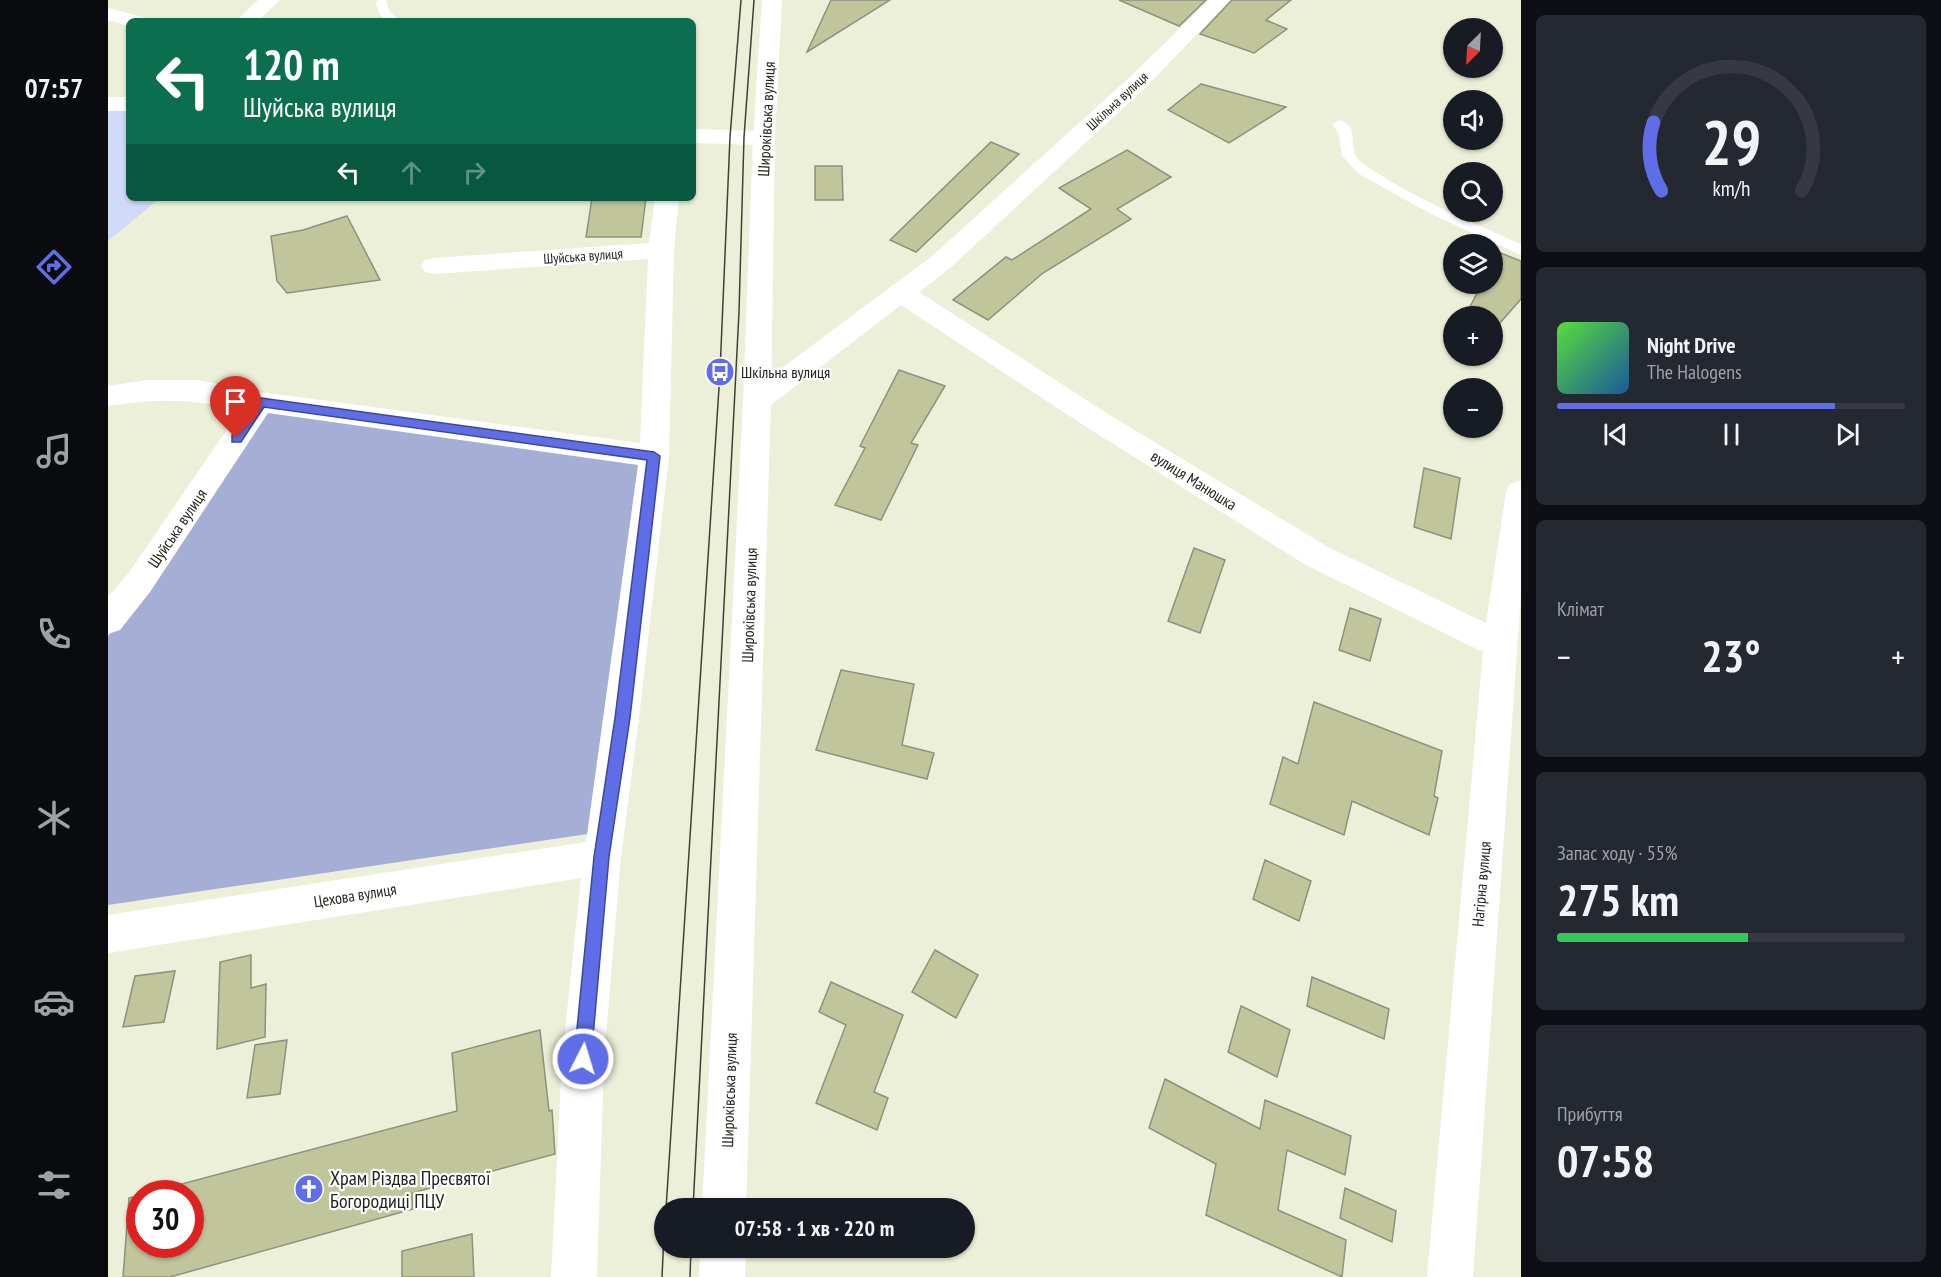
<!DOCTYPE html>
<html lang="uk">
<meta charset="utf-8">
<style>
:root{--surface:#171b24;--page:#242831;--text:#f1f3f6;--muted:#9ea1a6;--line:#363941;--accent:#5f6ee6}
body{margin:0;font-family:"PT Sans Narrow",sans-serif;background:var(--page);color:var(--text);height:100vh;display:flex;flex-direction:column;font-size:22px;white-space:nowrap}
*{box-sizing:border-box;margin:0}
p{font-size:20px;color:var(--muted)}
.icon{flex:none;width:33px;height:33px;fill:none;stroke:currentColor;stroke-width:2;stroke-linecap:round;stroke-linejoin:round}
.map{position:relative;flex:1;overflow:hidden}
.side{display:flex;flex-direction:column;gap:15px;padding:15px;background:#0d0f14;width:420px}
.side>*{flex:none}
.hud{position:absolute;left:18px;top:18px;width:570px;height:183px;border-radius:9px;box-shadow:0 2px 4px #0004;background:#0b6e4f;color:#fff;overflow:hidden}
.needle{width:39px;rotate:204deg}
.buttons{position:absolute;left:1335px;top:18px;display:grid;gap:12px}
.buttons a{display:grid;place-items:center;width:60px;height:60px;border-radius:50%;background:var(--surface);box-shadow:0 2px 4px #0004;font-size:30px}
.speed{position:absolute;left:18px;top:1180px;display:flex;gap:12px;font-size:30px;font-weight:700;text-align:center}
.speed>*{display:grid;place-content:center;width:78px;height:78px;border-radius:50%;background:var(--surface);box-shadow:0 2px 4px #0004;line-height:1}
.speed .limit{border:9px solid #d22;background:#fff;color:#111}
.pin{position:absolute;display:grid;place-items:center;width:51px;height:51px;color:#fff;margin:-62px -26px;border-radius:50% 50% 50% 0;rotate:-45deg;box-shadow:0 0 6px #0007}
.pin .icon{rotate:45deg}
.me{position:absolute;width:66px;margin:-33px;rotate:5deg;stroke-linejoin:round;filter:drop-shadow(0 0 4px #0008)}
.turn{display:flex;align-items:center;gap:21px;height:126px;padding:0 18px;font-size:27px}
.turn .icon{width:78px;height:78px;stroke-width:2.5}
.turn b{display:block;font-size:42px;line-height:51px}
.lanes{display:flex;align-items:center;height:57px;padding:0 18px;background:#0003;justify-content:center;gap:30px;direction:ltr}
.lanes .off{opacity:.35}
.big{font-size:45px;font-weight:700;line-height:1.1}
.side .tile{flex:1;display:flex;flex-direction:column;justify-content:center;gap:9px;min-width:0;padding:0 21px;border-radius:9px;background:var(--page)}
.side .dial{align-items:center;gap:0}
.dial svg{height:156px;overflow:visible;fill:none;stroke:var(--line);stroke-width:7;stroke-linecap:round;text-anchor:middle}
.dial text{fill:var(--text);stroke:none}
.song{display:flex;align-items:center;gap:18px}
.cover{width:72px;height:72px;border-radius:9px;background:linear-gradient(135deg,hsl(110 70% 55%),hsl(210 70% 35%))}
.played{height:6px;border-radius:3px;background:linear-gradient(90deg,var(--accent) 80%,var(--line) 80%)}
.keys{display:flex;justify-content:space-around;direction:ltr}
.heat{display:flex;justify-content:space-between;align-items:center;font-size:33px;direction:ltr}
.charge{height:9px;border-radius:4px;background:linear-gradient(90deg,#34c759 55%,var(--line) 0)}
.trip{position:absolute;left:546px;top:1198px;width:321px;height:60px;border-radius:30px;background:var(--surface);box-shadow:0 2px 4px #0004;font-weight:700;line-height:60px;text-align:center}
main{display:flex;flex:1;min-height:0}
.tab-bar{display:flex;flex-direction:column;width:108px;justify-content:space-around;align-items:center;background:#090b0e;color:var(--muted)}
.tab-bar .icon{width:42px;height:42px}
.tab-bar .active{color:var(--accent)}
.tab-bar b{font-size:27px;color:var(--text)}
.map>svg:first-child{display:block}
.green{fill:#d2daf9}
.forest{fill:#a5aed4}
.building{fill:#c0c59c;stroke:#8f917c;stroke-width:1.5}
.lines{fill:none;stroke-linecap:round;stroke-linejoin:round}
.lane{fill:#fff;fill-rule:evenodd}
.street{fill:#fff;fill-rule:evenodd}
.secondary{fill:#fff;fill-rule:evenodd}
.tram{stroke:#3f4136;stroke-width:1.5}
.route{fill:#5f6ee6;stroke:#3e4896;stroke-width:1.5}
.labels{text-anchor:middle;stroke-width:4.5;stroke-linejoin:round;paint-order:stroke}
.far-street-label{font-size:14px;fill:#23251c;stroke:#fff}
.street-label{font-size:16px;fill:#23251c;stroke:#fff}
.poi-label{font-size:16px;fill:#23251c;stroke:#fff;text-anchor:start}
.near-poi-label{font-size:20px;fill:#23251c;stroke:#fff;text-anchor:start}
</style>
<main>
<nav class="tab-bar">
<b>07:57</b>
<svg class="icon active" aria-label="directions" viewBox="0 0 24 24"><path d="M12 3l9 9-9 9-9-9zM9 14v-3h6M13 9l2 2-2 2"/></svg>
<svg class="icon" aria-label="music" viewBox="0 0 24 24"><path d="M9 18V5l10-2v13"/><circle cx="6" cy="18" r="3"/><circle cx="16" cy="16" r="3"/></svg>
<svg class="icon" aria-label="phone" viewBox="0 0 24 24"><path d="M5 4h4l2 5-3 2q2 4 5 5l2-3 5 2v4C11 20 4 13 5 4z"/></svg>
<svg class="icon" aria-label="climate" viewBox="0 0 24 24"><path d="M12 3v18M4 7l16 10M4 17L20 7"/></svg>
<svg class="icon" aria-label="car" viewBox="0 0 24 24"><path d="M5 17H2v-5l4-1 3-4h7l3 4 3 1v5h-3M9 17h6M6 11h13"/><circle cx="7" cy="17" r="2"/><circle cx="17" cy="17" r="2"/></svg>
<svg class="icon" aria-label="filters" viewBox="0 0 24 24"><path d="M4 7h16M4 17h16"/><circle cx="9" cy="7" r="2"/><circle cx="15" cy="17" r="2"/></svg>
</nav>
<div class="map">
<svg width="1413" height="1277" viewBox="0 0 1413 1277">
<rect width="100%" height="100%" fill="#edf0d9"/>
<path class="green" d="M0,104H21V198H52L0,241Z"/>
<path class="forest" d="M160,411L535,463L480,834L0,905V636L46,583Z"/>
<g class="building">
<path d="M723,0H782L699,52Z"/>
<path d="M1011,0H1098L1071,26Z"/>
<path d="M1124,0H1183L1158,20L1179,29L1146,53L1092,34Z"/>
<path d="M1093,84L1178,107L1121,143L1060,110Z"/>
<path d="M883,142L911,154L808,252L782,240Z"/>
<path d="M1019,150L1063,177L1009,209L1023,219L935,273L880,320L845,300L898,257L904,260L983,209L951,188Z"/>
<path d="M707,166H734L735,200H707Z"/>
<path d="M484,198H538L533,237H478Z"/>
<path d="M239,216L272,280L179,293L169,281L163,236L195,230Z"/>
<path d="M1390,252L1413,261V299L1384,332V316H1357L1374,284H1384V262Z"/>
<path d="M791,370L837,386L803,443L810,445L773,520L727,505L757,448L752,446Z"/>
<path d="M1316,468L1352,478L1343,539L1306,527Z"/>
<path d="M1086,548L1117,560L1092,633L1060,621Z"/>
<path d="M1242,608L1273,619L1262,661L1231,650Z"/>
<path d="M733,670L806,684L794,745L826,753L819,779L708,750Z"/>
<path d="M1206,702L1334,751L1326,796L1330,798L1321,835L1244,801L1236,835L1162,804L1175,757L1190,764Z"/>
<path d="M1157,860L1203,881L1191,921L1145,899Z"/>
<path d="M827,950L870,975L848,1018L804,992Z"/>
<path d="M143,955V988L158,984L157,1037L109,1049L112,962Z"/>
<path d="M67,971L56,1022L15,1027L27,976Z"/>
<path d="M1204,977L1281,1009L1276,1039L1199,1006Z"/>
<path d="M723,982L795,1015L766,1092L780,1098L769,1130L708,1103L738,1025L711,1012Z"/>
<path d="M1133,1006L1182,1030L1169,1077L1120,1052Z"/>
<path d="M432,1030L441,1111L444,1110L447,1154L304,1193L305,1209L62,1277H15L21,1198L32,1195V1245H82V1194H36L349,1111L344,1053Z"/>
<path d="M179,1040L172,1094L139,1098L147,1045Z"/>
<path d="M1057,1079L1152,1129L1157,1100L1243,1136L1237,1175L1179,1150L1170,1210L1238,1240L1234,1277L1098,1215L1108,1164L1041,1128Z"/>
<path d="M1237,1188L1288,1211L1284,1242L1232,1218Z"/>
<path d="M364,1234L366,1277H294V1251Z"/>
</g>
<g class="lines">
<g class="lane">
<path d="M270,0H278L282,12L292,21C277,21 271,18 268,3Z"/>
<path d="M1231,120C1249,124 1243,142 1247,154C1249,160 1255,164 1260,167C1307,199 1361,221 1413,244V255L1323,214L1251,174L1234,156L1231,134L1224,124Z"/>
</g>
<g class="street">
<path d="M150,0H172L150,21H128Z"/>
<path d="M1101,0H1122L1039,86L841,269L811,292L1000,414L1220,547L1378,623L1398,492L1402,484L1413,480V594L1365,1277H1319L1375,652L1198,565L980,428L793,305L659,408L649,411L639,408L635,401L639,394L823,257L1023,76Z"/>
<path d="M0,8L34,17L37,21H21V26L0,20Z"/>
<rect x="0" y="97" width="21" height="14"/>
<path d="M585,129L656,131L664,133L667,138L664,143L656,145L585,143Z"/>
<path d="M547,198H571L566,250L561,456L531,718L513,857L496,1059L489,1277H443L454,1059L473,878L0,953V915L478,842L530,465L160,413L42,592L12,630L0,634V597L20,574L133,409C82,399 52,398 0,406V386L40,380H88L153,392L532,443L540,259L326,274L317,272L313,266L317,260L326,258L541,243Z"/>
</g>
<g class="secondary">
<path d="M654,0H674L667,138L663,401L638,1209H594L635,401L645,138Z"/>
<path d="M592,1248H638L637,1277H591Z"/>
</g>
<g class="tram">
<path d="M558,1209L612,372L622,137L633,0"/>
<path d="M585,1209L631,312L636,137L646,0"/>
<path d="M554,1277L556,1234"/>
<path d="M582,1277L583,1248"/>
</g>
</g>
<path class="route" d="M153,398L546,452L552,456L522,718L501,857L483,1059L481,1065L475,1067L469,1065L466,1059L486,857L507,718L539,460L156,407L133,442H124V435L149,399Z"/>
<defs>
<g id="bus-disc" transform="scale(1.5)"><circle r="9.5" fill="#5f6ee6" stroke="#fff"/><path d="M-5-6H5V4H4V6H2V4H-2V6H-4V4H-5ZM-3.5-4V0h7V-4ZM-3.5 1.2v1.5H-2V1.2ZM2 1.2v1.5H3.5V1.2Z" fill="#fff"/></g>
<g id="church-disc" transform="scale(1.5)"><circle r="9.5" fill="#5f6ee6" stroke="#fff"/><path d="M-1.2-6h2.4v3.5h3.3v2.4h-3.3V6h-2.4V-.1h-3.3v-2.4h3.3Z" fill="#fff"/></g>
</defs>
<g fill-rule="evenodd">
<use href="#bus-disc" x="612" y="372"/>
<use href="#church-disc" x="201" y="1189"/>
</g>
<g class="labels">
<g class="far-street-label">
<text transform="translate(1009 101) rotate(-43)" y="5">Шкільна вулиця</text>
<text transform="translate(475 256) rotate(-4)" y="5">Шуйська вулиця</text>
</g>
<g class="street-label">
<text transform="translate(658 119) rotate(-87)" y="6">Широківська вулиця</text>
<text transform="translate(1086 480) rotate(32)" y="6">вулиця Манюшка</text>
<text transform="translate(69 528) rotate(-56)" y="6">Шуйська вулиця</text>
<text transform="translate(641 605) rotate(-88)" y="6">Широківська вулиця</text>
<text transform="translate(1373 884) rotate(-85)" y="6">Нагірна вулиця</text>
<text transform="translate(247 895) rotate(-9)" y="6">Цехова вулиця</text>
<text transform="translate(621 1090) rotate(-88)" y="6">Широківська вулиця</text>
</g>
<g class="poi-label">
<text x="633" y="378">Шкільна вулиця</text>
</g>
<g class="near-poi-label">
<text x="222" y="1185">Храм Різдва Пресвятої<tspan x="222" dy="23">Богородиці ПЦУ</tspan></text>
</g>
</g>
</svg>
<div class="buttons">
<a><svg class="needle" viewBox="-14 -14 28 28"><path d="M0-13l5 13h-10z" fill="#e53935"/><path d="M0 13l5-13h-10z" fill="#9ea1a6"/></svg></a>
<a><svg class="icon" aria-label="sound" viewBox="0 0 24 24"><path d="M4 9h4l5-4v14l-5-4H4zM17 9q2 3 0 6"/></svg></a>
<a><svg class="icon" aria-label="search" viewBox="0 0 24 24"><circle cx="10" cy="10" r="6"/><path d="M15 15l6 6"/></svg></a>
<a><svg class="icon" aria-label="layers" viewBox="0 0 24 24"><path d="M12 4l9 5-9 5-9-5zM3 14l9 5 9-5"/></svg></a>
<a>+</a>
<a>−</a>
</div>
<div class="speed"><div class="limit">30</div></div>
<div class="pin" style="left:128px;top:438px;background:#d93025"><svg class="icon" aria-label="arrive" viewBox="0 0 24 24"><path d="M6 21V4h12l-3 4 3 4H6"/></svg></div>
<svg class="me" style="left:475px;top:1059px" viewBox="-20 -20 40 40"><circle r="17" fill="#5f6ee6" stroke="#fff" stroke-width="3"/><path d="M0-11L8 9 0 5-8 9z" fill="#fff"/></svg>
<div class="trip">07:58 · 1 хв · 220 m</div>
<div class="hud">
<div class="turn"><svg class="icon" aria-label="left" viewBox="0 0 24 24"><path d="M17 20v-9H6M10 6l-5 5 5 5"/></svg><div><b>120 m</b>Шуйська вулиця</div></div>
<div class="lanes"><svg class="icon" aria-label="left" viewBox="0 0 24 24"><path d="M17 20v-9H6M10 6l-5 5 5 5"/></svg><svg class="icon off" aria-label="ahead" viewBox="0 0 24 24"><path d="M12 20V5M6 11l6-6 6 6"/></svg><svg class="icon off" aria-label="right" viewBox="0 0 24 24"><path d="M7 20v-9h11M14 6l5 5-5 5"/></svg></div>
</div>
</div>
<section class="side">
<div class="tile dial"><svg viewBox="0 0 100 80">
<path d="M14 69A42 42 0 1 1 86 69"/>
<path d="M14 69A42 42 0 0 1 10 34" stroke="#5f6ee6"/>
<text x="50" y="56" font-size="32" font-weight="700">29</text>
<text x="50" y="72" font-size="11">km/h</text>
</svg></div>
<div class="tile">
<div class="song"><i class="cover"></i><div><b>Night Drive</b><p>The Halogens</p></div></div>
<div class="played"></div>
<div class="keys"><svg class="icon" aria-label="previous" viewBox="0 0 24 24"><path d="M18 5L8 12l10 7zM5 5v14"/></svg><svg class="icon" aria-label="pause" viewBox="0 0 24 24"><path d="M8 5v14M16 5v14"/></svg><svg class="icon" aria-label="next" viewBox="0 0 24 24"><path d="M6 5l10 7-10 7zM19 5v14"/></svg></div>
</div>
<div class="tile"><p>Клімат</p>
<div class="heat"><a>−</a><b class="big">23°</b><a>+</a></div>
</div>
<div class="tile"><p>Запас ходу · 55%</p><b class="big">275 km</b><div class="charge"></div></div>
<div class="tile"><p>Прибуття</p><b class="big">07:58</b></div>
</section>
</main>
